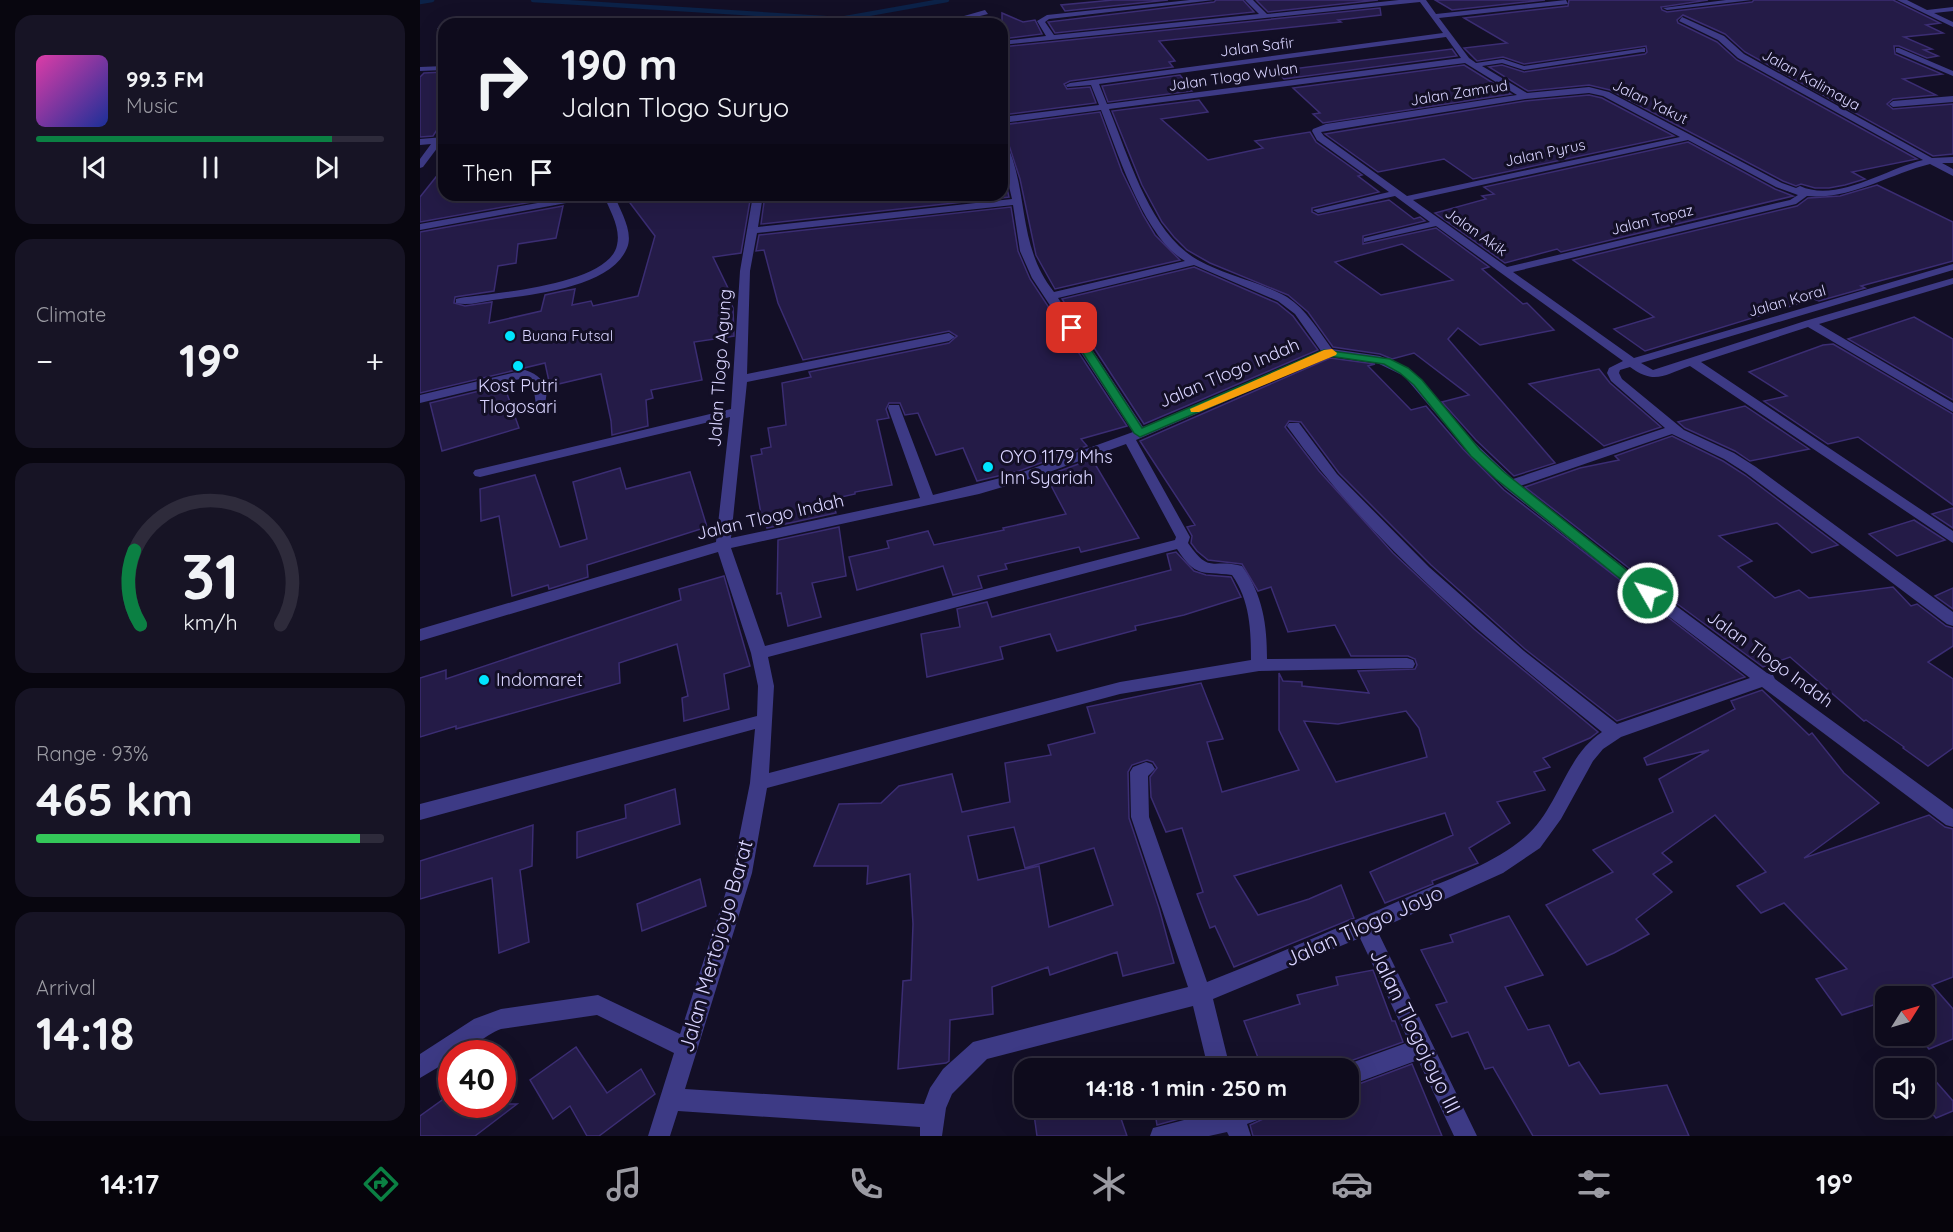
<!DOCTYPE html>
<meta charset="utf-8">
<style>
:root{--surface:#0e0b1c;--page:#171425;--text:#f1f3f6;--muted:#9b9ba3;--line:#2e2b3b;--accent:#0b8043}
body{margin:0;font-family:Quicksand,sans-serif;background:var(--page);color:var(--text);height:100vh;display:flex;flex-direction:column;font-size:22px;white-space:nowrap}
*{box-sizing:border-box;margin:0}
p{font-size:20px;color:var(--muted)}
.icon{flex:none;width:33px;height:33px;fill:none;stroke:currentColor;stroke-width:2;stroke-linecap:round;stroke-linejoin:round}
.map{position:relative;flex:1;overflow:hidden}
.side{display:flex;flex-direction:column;gap:15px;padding:15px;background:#08060f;width:420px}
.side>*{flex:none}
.hud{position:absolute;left:18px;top:18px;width:570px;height:183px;border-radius:18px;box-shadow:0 6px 24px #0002,0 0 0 2px var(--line);background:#0e0b1c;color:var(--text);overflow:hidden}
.needle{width:39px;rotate:53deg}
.tools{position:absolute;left:1455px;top:986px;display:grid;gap:12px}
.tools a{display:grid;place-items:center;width:60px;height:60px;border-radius:12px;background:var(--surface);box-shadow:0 6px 24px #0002,0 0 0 2px var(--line);font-size:30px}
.speed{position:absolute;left:18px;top:1040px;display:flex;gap:12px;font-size:30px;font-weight:700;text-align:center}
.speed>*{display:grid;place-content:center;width:78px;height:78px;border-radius:50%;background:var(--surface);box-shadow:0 6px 24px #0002,0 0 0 2px var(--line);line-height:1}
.speed .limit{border:9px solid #d22;background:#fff;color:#111}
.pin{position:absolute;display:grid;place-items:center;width:51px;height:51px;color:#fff;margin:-26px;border-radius:12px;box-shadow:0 3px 9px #0006}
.me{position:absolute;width:66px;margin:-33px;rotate:308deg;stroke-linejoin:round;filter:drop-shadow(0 0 4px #0008)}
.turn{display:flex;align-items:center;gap:21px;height:126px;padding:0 24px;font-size:27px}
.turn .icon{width:78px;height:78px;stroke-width:2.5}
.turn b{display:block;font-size:42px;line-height:51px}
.then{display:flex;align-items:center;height:57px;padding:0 24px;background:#0003;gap:12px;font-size:22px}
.big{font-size:45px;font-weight:700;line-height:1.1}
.side .card{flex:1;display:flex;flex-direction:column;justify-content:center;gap:9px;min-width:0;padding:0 21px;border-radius:18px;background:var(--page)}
.side .dial{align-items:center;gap:0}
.dial svg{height:156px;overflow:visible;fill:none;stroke:var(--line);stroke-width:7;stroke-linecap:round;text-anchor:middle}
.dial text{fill:var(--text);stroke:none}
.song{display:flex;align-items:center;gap:18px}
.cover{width:72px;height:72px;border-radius:9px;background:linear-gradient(135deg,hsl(320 70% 55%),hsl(230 70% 35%))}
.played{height:6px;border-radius:3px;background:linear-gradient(90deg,var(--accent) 85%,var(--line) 85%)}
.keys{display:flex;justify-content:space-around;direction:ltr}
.heat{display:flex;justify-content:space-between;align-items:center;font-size:33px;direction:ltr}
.charge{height:9px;border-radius:4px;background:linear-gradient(90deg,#34c759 93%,var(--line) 0)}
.trip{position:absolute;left:594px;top:1058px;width:345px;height:60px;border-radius:18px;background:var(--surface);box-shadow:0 6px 24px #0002,0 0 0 2px var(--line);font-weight:700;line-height:60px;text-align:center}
.menu{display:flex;height:96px;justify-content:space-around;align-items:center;background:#06040b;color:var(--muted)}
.menu .icon{width:42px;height:42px}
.menu .current{color:var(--accent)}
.menu b{font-size:27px;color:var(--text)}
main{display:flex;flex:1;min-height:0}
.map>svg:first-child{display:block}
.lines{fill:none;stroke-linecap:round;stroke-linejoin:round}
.stream{stroke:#0c2248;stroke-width:4.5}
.building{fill:#241b47;stroke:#3b2d73;stroke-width:1.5;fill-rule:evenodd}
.minor{fill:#3d3a85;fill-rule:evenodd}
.route{fill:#0b8043;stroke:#07532c;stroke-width:1.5}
.slow{fill:#f59e0b}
.poi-dot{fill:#00e5ff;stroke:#130f26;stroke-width:2}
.labels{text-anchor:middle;stroke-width:6;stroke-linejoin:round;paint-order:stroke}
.far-street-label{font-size:15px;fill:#d9d4ff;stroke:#130f26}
.far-poi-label{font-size:15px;fill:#d9d4ff;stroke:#130f26;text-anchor:start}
.street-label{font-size:18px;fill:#d9d4ff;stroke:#130f26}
.poi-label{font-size:18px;fill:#d9d4ff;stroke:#130f26;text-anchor:start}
.near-street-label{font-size:21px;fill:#d9d4ff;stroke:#130f26}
</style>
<main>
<section class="side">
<div class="card">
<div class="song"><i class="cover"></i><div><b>99.3 FM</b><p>Music</p></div></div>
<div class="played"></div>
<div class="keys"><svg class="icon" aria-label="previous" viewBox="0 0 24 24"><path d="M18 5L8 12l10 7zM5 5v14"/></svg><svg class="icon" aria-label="pause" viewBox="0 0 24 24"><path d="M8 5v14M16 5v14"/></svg><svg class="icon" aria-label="next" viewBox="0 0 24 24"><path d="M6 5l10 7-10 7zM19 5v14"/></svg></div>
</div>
<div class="card"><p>Climate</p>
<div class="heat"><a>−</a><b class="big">19°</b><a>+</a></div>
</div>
<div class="card dial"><svg viewBox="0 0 100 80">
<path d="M14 69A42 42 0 1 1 86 69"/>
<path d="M14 69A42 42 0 0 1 11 31" stroke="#0b8043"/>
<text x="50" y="56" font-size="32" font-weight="700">31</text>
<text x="50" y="72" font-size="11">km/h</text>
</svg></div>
<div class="card"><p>Range · 93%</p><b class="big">465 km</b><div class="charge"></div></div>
<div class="card"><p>Arrival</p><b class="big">14:18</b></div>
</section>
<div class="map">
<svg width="1533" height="1136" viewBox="0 0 1533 1136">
<rect width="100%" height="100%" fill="#130f26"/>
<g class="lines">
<g class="stream">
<path d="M113,0L420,19L527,0"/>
<path d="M0,2L12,0"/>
</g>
</g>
<g class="building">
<path d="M693,0H748L645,11L641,5Z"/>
<path d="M796,0H823L834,12L635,33L628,22L794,2Z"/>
<path d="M836,0H958L848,12Z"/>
<path d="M1015,0H1125L1032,10Z"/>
<path d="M1149,0H1288L1241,7L1242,10L1247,12L1332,2L1334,0H1473L1520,23L1506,25L1523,33L1484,37L1512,49L1504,50L1518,56L1507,58L1479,46H1474L1475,54L1522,74L1483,79L1516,95L1473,99L1467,104L1473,109L1533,104V154L1513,156L1325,52L1305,34L1263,15L1257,20L1258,23L1297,42L1317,60L1497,159L1432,172L1445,179L1425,185L1409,188H1395L1381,184L1376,186L1363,181L1190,90L1169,85L1108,91L1069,67L1082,65L1104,72L1225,54L1227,52L1226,46L1104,64L1083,57L1057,61L1044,48L1087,43L1044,18L1148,6Z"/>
<path d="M960,8L961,15L918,20L921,22L739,41L755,61L749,62L753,67L650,81L644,84L647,89L670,87L676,103L582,115V47Z"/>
<path d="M582,13L603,22L615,20L622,34L582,39Z"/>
<path d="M1032,49L1037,56L864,79L856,71Z"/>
<path d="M1044,65L1091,94L903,123L893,114L900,113L873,88Z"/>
<path d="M24,72V119L13,136L0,137V77L4,73Z"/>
<path d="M760,75L772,91L688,102L682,86Z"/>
<path d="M1169,95L1182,98L1254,136L1053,179L1024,159L958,172L905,134L1105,101Z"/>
<path d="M779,100L788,112L741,119L788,160L843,148L835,141L890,132L896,142L942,175L938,176L959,192L892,208V212L898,215L969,200L994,219L1000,217L1005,221L943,236V244L1016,228L1069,267L1062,269L1103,304L1107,303L1134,330L1060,345L1038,328L1028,339L1135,463L1094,476L1056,440L1022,402L1049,395L994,353L972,359L960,354L913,347L888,312L868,295L790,263L767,250L754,237L742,222L722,185L692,111ZM982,244L1033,280L961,295L915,262Z"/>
<path d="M680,112L702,172L723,215L735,235L760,260L635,289L616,255L600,179L587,139L582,137V125Z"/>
<path d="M1268,142L1355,189L1373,196L1141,252L1137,249L1085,263L1015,213L1066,199L1062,196L1074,194L1064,187Z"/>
<path d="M24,167V195L145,196L0,222V197Z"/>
<path d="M582,167L589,197L341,224L345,195H582Z"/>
<path d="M1457,185L1533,222V261L1441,286L1445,288L1399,301L1394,299L1225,351L1194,329L1234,317L1153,260L1377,206L1388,198L1420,196Z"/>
<path d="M204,195H331L321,253L293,257L308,288H305L313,308L314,336L274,342L282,380L231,390L233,398L226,400L228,426L192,435L191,421L181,374L130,386L125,363L0,393V232L143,206L136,238L98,244L96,263L78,266L74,291L35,297L34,303L45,306L72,302L69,323L121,311L125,295L143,291L155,289L152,305L171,301L173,306L218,296L235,236Z"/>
<path d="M591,207L598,251L610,279L707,426L661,439L667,446L599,471L557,481L543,448L516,455L498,413L485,415L480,403H469L466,409L469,418L457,420L472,485L435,492V494L412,499L416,513L347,528L344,513L341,514L331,456L342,454L341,449L351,447L348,428L366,425L362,383L391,377L389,372L529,343L537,336L529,331L383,360L358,303L344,250L336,251L339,235Z"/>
<path d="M774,267L857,303L873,316L898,350L724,424L642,299Z"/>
<path d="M1494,317L1533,339V400L1428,339Z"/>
<path d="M1413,344L1533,414V505L1438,437L1408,444L1344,401L1367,396L1329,372L1403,345Z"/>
<path d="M910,358L955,364L948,366L991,410L1006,406L1043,449L1084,490L1325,677L1197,721L1105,649L1011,565L919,473L881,422L869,421L865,427L899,471L973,553L1054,629L1178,732L1170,738L1123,758L1130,767L1114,772L1125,790L1077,802L1090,823L1049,848L1058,863L1012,881L1013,884L1008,886L965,903L950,872L1033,835L1025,813L814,876L838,915L889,899L921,885L934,918L814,967L795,926L790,928L777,894L783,892L762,828L746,832L731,797L730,777L737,768L733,762L727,760L712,765L708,772L709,818L739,908L754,963L703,976L697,952L630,975L628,967L572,987L573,1014L530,1020L529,1061L526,1063L478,1069L483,981L491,980L493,924L490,874L447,884L448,866H394L419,804L461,803L479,786L532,774L542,812L590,802L585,763L631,755L628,745L675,733L667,707L781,683L803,739L787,742L802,792L879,770L859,730V673L863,681L882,682V686L949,693L938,671L995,669L997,665L995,659L988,656H931L915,625L868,632L851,587L838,591L822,564L788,560L777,551L771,543L772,536L767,527L775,525L720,441ZM986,711L999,728L1007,757L916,782L884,721L918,724ZM594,827L605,868L674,848L693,905L629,927L619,866L558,880L548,836Z"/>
<path d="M1179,369L1190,383L1241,427L1184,446L1109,384Z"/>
<path d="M84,385L99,428L22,451L10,403Z"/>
<path d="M1325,406L1389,449L1330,461L1315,451L1265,428L1258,422Z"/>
<path d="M1252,436L1303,461L1325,475L1418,545L1392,553L1357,523L1299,536L1332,561L1318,567L1355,598L1379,590L1389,598L1473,587L1491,606L1497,604L1526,626L1533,628V646L1508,662L1533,679V748L1508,766L1483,748L1484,747L1446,720L1444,721L1370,657L1343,667L1214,572L1105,487L1160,468L1199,460L1195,456Z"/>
<path d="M672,459L719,538L661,552L659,547L585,564L587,569L558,576L562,588L533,595L523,566L437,590L429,557L469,548L467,541L508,531L514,545L584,530L583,528L646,514L626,476Z"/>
<path d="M200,468L206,489L270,472L287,527L167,565L168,577L129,589L128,585L92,596L79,516L61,521L60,489L115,475L140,547L167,539L153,482Z"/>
<path d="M1533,508V528L1512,514Z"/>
<path d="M1494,520L1525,540L1477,556L1449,534Z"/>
<path d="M419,527L426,576L392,583L401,617L368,626L361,593L357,594L358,540Z"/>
<path d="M756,552L774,571L786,575L811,577L821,597L764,615L715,626L716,630L637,651L630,634L580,647L583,659L507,677L501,634L540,627L537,609L567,602L572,617L751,570L747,554Z"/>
<path d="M304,576L330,666L304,674L309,709L264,721L262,698L268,696L257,644L199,663L200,683L36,729V726L0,737V678L26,670V679L261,600L259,589Z"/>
<path d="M1533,588V609L1515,596Z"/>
<path d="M1342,690L1389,735L1392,733L1424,773L1459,803L1384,858L1509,815L1525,827L1533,829V977L1512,985L1533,1009V1039L1509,1049L1497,1035H1504V996H1466V1001L1422,1015L1396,979L1427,969L1364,903L1341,913L1317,886L1346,872L1295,815L1242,853L1252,862L1233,874L1252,892L1216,919L1229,934L1194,953L1167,965L1126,905L1193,872L1173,850L1253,812L1239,779L1289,750L1227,765L1224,758L1315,709L1311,701Z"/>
<path d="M255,789L260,824L157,858V832L206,818L205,805Z"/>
<path d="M113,825L112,866L100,870L109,942L79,953L72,878L0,899V861Z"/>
<path d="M280,879L286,906L222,931L217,904Z"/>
<path d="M1089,916L1123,975L1085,987L1108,1030L1129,1025L1149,1066L1159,1062L1180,1094L1247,1085L1269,1136H1113L1073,1067L1065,1069L1048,1032L1032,1037L1016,1005L1027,1002L1001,950L1033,942L1030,935Z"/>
<path d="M953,970L972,1021H975L983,1042L919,1065L918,1068H842L824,1021L880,1004L877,995L918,985L916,977Z"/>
<path d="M156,1047L187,1093L221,1069L235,1094L179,1136H167L150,1106L133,1119L110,1080Z"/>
<path d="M992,1064L1022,1136H833L830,1125L869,1107H928V1088Z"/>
<path d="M1504,1068L1533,1101V1111L1516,1118L1504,1104Z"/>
<path d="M32,1093V1104H97L55,1136H0V1116Z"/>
<path d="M613,1107H697L707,1136H617Z"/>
<path d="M734,1107H796V1109L737,1125Z"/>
</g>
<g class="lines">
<g class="minor">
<path d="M770,0H794L629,19L625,22L634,35L839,14L825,0H833L847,14L979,0H1006L1016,14L1146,0L1148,4L1019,18L1049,58L1056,63L1083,59L1104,66L1225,48V52H1222L1104,70L1082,63L1062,66L1107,93L1169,87L1189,92L1362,183L1376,188L1380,186C1417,203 1465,169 1503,160L1318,58L1298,40L1259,21L1262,17L1304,36L1324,54L1512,158L1533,157V163H1522L1533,169V176L1510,164C1469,174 1431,200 1387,196L1376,204L1093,272L1214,358L1533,264V270L1221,363L1233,370L1385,321L1533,278V284L1399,324L1533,403V412L1388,327L1281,362L1533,531V543L1270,366C1244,375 1235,385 1210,367L1200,370L1199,373L1202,379L1264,430L1314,453L1336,467L1533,612V626L1527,624L1326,473L1304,459L1252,434L1100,486L1213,574L1347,673L1353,675L1355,679L1533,809V827L1526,825L1342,687L1201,737L1183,749L1173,761L1141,819L1120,848L1083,873L957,930L1057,1136H1034L998,1060L928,1086V1068L920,1067L989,1042L940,938L793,999L810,1068H788L773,1006L567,1059L532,1094L526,1108L522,1136H500V1127L258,1111L250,1136H228L254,1053L177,1015L81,1029C64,1035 49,1053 32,1053V1059L0,1078V1054L54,1019L81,1009L178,995L260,1034L312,873L330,783L335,729L0,820V804L337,716L338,686L331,653L298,552L0,641V629L296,542L310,417L60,477L55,476L53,473L55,470L311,409L320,271L333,195H343L338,227L592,199L582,157V139L585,140C610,192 596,244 634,292L765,261C724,238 698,153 681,110L582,123V117L679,105L671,85L647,87L646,85L650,83L1023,33L1000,2L582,45V41L626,36L617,21L627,15ZM1026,37L1041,58L687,104L679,84ZM1045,63L1097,95L906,124L893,129L892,131L897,140L969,192L893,210L898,213L975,196L1010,222L944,238V242L1016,226L1203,361L1189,368L1187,373L1191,381L1245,428L1093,479L1054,442L992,371L960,356L912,349C898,330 886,309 867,297C838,280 792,273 766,252C727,221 708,155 689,109ZM1169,93L1183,96L1260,137L987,196L904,136L901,132L1105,99ZM1268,140L1356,187L1378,195L1370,200L1087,267L993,200ZM593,205L600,251L612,278L713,432L600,473L513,495L480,408L479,405H469L468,408L500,498L311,538L327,382L529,341L535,337L529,333L327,374L330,271L337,233ZM774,265L858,301L875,314L901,351L723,427L638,298ZM910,356L953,361L984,376L1045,448L1085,488L1202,581L1330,678L1197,724L1104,651L1009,567L917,474L879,423H869L867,426C952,546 1069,641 1182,732C1145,756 1139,808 1105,837C1075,863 1033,877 997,893C927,924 858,954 787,982L729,817L728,776L735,769L732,764L726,762L713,767L710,772L711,817L768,987L553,1042L523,1069L510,1088L504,1104L265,1089L332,873L347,788L700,694L839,671L993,668L995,664L993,660L987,658L847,659C847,625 843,595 822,566C792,558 790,575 768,543L770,537L716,440ZM706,444L756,537L755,540L345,646L311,548L559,494L610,479ZM757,549C776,578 781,571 812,575C830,600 831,631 831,660L700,682L349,773L354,686L348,657Z"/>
<path d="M1306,0H1332L1247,10L1243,8Z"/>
<path d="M1477,0H1487L1507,10L1533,7V11L1514,13L1533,22V27Z"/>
<path d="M565,10L568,14L528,24H516Z"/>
<path d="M20,25H24V29H17Z"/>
<path d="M1479,48L1533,71V76L1476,52V48Z"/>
<path d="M24,66V70L0,71V67Z"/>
<path d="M1533,96V102L1473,107L1469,104L1473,101Z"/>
<path d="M24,137V143H21L3,167L0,168V159L11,144L0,145V139Z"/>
<path d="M163,195H194C200,210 214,232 207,248C191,288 110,295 73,300C61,302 47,306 36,303V299L40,298C74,293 189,285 197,245C201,228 190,211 184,196L0,230V224Z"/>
<path d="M105,370C122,375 131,388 124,405H116L113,384L104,378L0,403V395Z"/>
<path d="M798,1107H854L851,1115L827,1124L831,1136H809L807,1132L789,1136H730L733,1128L799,1111Z"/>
</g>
</g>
<path class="route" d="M652,325L657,328L722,428L904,350L970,359L988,368L1002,380L1060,450L1085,473L1235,593L1233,597H1223L1076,479L1051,456L994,385L980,373L964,364L909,356L720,437L714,433L647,328Z"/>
<path class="slow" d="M912,349L917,353L916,355L779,412H771L770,409L904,350Z"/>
<g class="poi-dot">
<circle cx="90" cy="336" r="6"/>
<circle cx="98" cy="366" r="6"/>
<circle cx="568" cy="467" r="6"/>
<circle cx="64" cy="680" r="6"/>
</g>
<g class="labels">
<g class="far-street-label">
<text transform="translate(837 47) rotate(-7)" y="5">Jalan Safir</text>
<text transform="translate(813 77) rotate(-8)" y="5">Jalan Tlogo Wulan</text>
<text transform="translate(1391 80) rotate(29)" y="5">Jalan Kalimaya</text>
<text transform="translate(1039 93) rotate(-9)" y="5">Jalan Zamrud</text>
<text transform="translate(1230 102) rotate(26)" y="5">Jalan Yakut</text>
<text transform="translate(1125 153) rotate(-12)" y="5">Jalan Pyrus</text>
<text transform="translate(1232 220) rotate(-14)" y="5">Jalan Topaz</text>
<text transform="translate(1056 232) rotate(35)" y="5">Jalan Akik</text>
<text transform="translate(1367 301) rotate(-16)" y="5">Jalan Koral</text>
</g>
<g class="far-poi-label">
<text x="102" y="341">Buana Futsal</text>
</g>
<g class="street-label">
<text transform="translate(300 368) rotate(-86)" y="6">Jalan Tlogo Agung</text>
<text transform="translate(809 373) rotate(-23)" y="6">Jalan Tlogo Indah</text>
<text transform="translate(350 517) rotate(-13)" y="6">Jalan Tlogo Indah</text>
<text transform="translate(1350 659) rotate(36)" y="6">Jalan Tlogo Indah</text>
</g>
<g class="poi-label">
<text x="98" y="392" text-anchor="middle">Kost Putri<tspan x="98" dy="21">Tlogosari</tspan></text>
<text x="580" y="463">OYO 1179 Mhs<tspan x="580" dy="21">Inn Syariah</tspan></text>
<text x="76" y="686">Indomaret</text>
</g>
<g class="near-street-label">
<text transform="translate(944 926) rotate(-24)" y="7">Jalan Tlogo Joyo</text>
<text transform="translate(296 946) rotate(-74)" y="7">Jalan Mertojoyo Barat</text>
<text transform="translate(995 1031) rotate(64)" y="7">Jalan Tlogojoyo III</text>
</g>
</g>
</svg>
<div class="tools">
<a><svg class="needle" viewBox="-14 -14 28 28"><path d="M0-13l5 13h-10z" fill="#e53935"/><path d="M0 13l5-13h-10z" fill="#9b9ba3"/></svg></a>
<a><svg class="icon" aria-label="sound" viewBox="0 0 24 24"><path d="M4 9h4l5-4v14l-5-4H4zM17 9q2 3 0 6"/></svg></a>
</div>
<div class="speed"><div class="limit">40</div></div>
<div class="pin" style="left:652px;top:328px;background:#d93025"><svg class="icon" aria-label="arrive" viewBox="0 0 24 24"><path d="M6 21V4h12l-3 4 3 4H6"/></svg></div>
<svg class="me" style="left:1228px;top:593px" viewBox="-20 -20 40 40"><circle r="17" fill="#0b8043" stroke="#fff" stroke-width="3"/><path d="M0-11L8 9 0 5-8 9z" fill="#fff"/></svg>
<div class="trip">14:18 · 1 min · 250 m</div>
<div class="hud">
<div class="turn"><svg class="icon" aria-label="right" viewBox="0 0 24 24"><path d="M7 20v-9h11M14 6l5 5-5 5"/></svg><div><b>190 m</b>Jalan Tlogo Suryo</div></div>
<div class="then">Then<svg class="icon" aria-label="arrive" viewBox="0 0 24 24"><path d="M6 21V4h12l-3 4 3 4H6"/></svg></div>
</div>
</div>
</main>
<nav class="menu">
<b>14:17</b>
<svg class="icon current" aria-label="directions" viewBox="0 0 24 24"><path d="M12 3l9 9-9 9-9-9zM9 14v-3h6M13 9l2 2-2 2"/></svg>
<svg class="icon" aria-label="music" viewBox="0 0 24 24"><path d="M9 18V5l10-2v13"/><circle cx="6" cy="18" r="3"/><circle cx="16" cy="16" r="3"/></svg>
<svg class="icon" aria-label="phone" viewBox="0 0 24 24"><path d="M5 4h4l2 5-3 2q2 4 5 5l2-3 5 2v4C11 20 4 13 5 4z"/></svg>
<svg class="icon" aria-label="climate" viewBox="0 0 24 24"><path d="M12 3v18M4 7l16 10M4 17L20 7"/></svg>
<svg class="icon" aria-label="car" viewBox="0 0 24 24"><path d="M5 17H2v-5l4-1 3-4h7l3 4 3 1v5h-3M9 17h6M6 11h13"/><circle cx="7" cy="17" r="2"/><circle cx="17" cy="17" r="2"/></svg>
<svg class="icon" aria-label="filters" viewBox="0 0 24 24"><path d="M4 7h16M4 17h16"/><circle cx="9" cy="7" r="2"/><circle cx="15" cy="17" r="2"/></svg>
<b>19°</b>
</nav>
